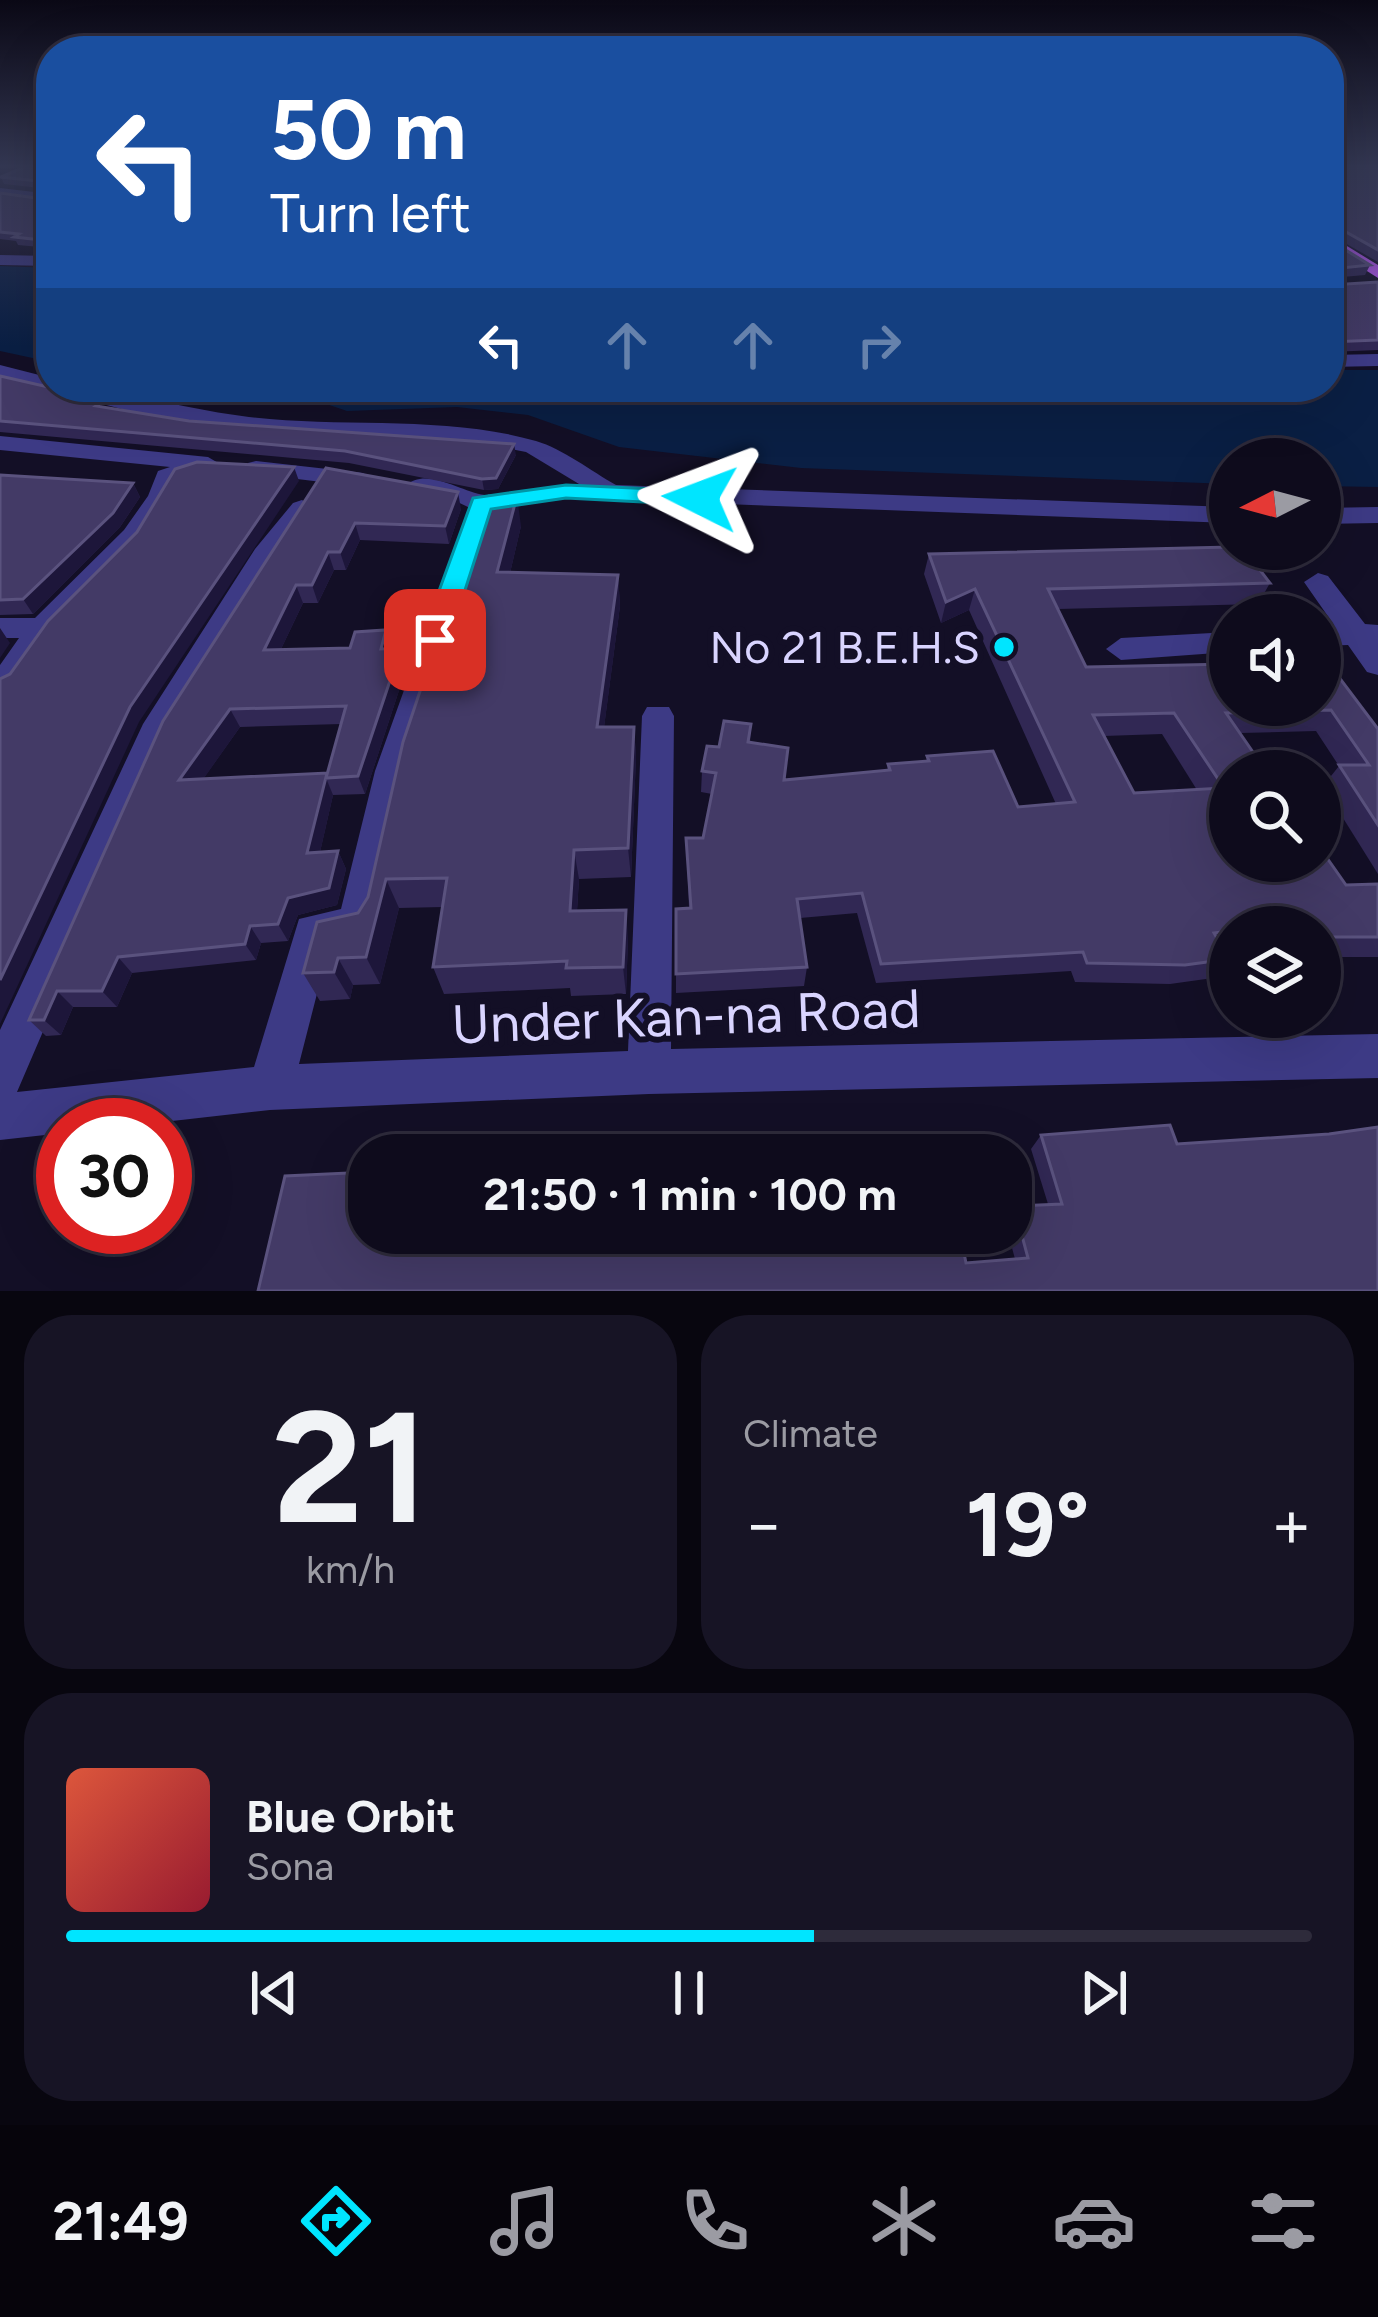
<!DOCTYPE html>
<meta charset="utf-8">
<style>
:root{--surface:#0e0b1c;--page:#171425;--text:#f1f3f6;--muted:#9b9ba3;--line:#2e2b3b;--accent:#00e5ff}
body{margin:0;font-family:Figtree,sans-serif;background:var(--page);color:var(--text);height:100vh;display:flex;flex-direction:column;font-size:45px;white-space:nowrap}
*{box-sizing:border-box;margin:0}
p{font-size:39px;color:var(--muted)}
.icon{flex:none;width:66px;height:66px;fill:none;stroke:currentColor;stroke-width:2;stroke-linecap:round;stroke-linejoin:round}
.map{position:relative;height:1291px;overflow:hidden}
.drawer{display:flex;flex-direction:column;gap:24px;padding:24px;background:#08060f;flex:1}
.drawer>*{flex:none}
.hud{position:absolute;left:36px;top:36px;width:1308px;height:366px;border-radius:48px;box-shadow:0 12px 48px #0002,0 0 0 3px var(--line);background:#1a4fa0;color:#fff;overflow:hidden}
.needle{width:78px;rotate:264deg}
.controls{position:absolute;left:1209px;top:438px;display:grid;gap:24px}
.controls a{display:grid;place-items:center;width:132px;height:132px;border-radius:50%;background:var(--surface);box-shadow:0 12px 48px #0002,0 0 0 3px var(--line);font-size:60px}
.speed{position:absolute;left:36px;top:1098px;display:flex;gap:24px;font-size:60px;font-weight:700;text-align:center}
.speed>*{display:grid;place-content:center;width:156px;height:156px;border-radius:50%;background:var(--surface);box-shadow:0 12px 48px #0002,0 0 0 3px var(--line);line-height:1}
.speed .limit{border:18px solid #d22;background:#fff;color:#111}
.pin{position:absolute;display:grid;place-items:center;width:102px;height:102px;color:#fff;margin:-51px;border-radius:24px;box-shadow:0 6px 18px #0006}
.me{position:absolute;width:132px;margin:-66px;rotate:273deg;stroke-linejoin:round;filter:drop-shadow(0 0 9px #0008)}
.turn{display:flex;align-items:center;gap:42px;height:252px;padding:0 36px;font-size:54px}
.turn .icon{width:156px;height:156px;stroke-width:2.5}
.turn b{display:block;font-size:84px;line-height:102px}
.lanes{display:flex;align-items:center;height:114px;padding:0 36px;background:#0003;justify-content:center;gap:60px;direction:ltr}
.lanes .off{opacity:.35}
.big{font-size:90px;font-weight:700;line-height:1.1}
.drawer .widget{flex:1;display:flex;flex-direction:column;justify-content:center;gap:18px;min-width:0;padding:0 42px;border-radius:48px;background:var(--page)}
.drawer .dial{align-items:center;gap:0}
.dial b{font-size:156px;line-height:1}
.song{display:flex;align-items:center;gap:36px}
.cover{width:144px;height:144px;border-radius:18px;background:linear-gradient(135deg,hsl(10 70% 55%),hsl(350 70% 35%))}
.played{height:12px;border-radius:6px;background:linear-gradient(90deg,var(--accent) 60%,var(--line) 60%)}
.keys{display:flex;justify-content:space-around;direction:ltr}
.heat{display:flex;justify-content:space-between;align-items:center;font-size:66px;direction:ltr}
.drawer .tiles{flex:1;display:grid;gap:24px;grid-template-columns:1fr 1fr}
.widget:last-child{grid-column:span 2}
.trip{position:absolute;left:348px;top:1134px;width:684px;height:120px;border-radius:48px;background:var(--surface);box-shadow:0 12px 48px #0002,0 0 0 3px var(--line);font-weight:700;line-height:120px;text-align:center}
.tab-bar{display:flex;height:192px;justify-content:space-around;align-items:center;background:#06040b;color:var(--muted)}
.tab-bar .icon{width:84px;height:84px}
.tab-bar .selected{color:var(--accent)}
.tab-bar b{font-size:54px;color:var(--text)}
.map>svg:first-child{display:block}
.water{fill:#0a1f44}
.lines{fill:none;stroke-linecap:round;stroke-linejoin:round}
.minor{fill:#3d3a85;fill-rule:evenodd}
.major{fill:#c25bff;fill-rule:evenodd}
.wall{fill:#312854;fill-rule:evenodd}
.shaded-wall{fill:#1d163a}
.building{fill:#433a66;stroke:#5a527e;stroke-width:3;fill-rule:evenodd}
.route{fill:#00e5ff;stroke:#0095a6;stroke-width:3}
.poi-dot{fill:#00e5ff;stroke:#130f26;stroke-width:4.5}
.labels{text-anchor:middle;stroke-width:12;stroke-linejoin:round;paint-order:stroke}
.poi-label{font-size:45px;fill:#d9d4ff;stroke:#130f26;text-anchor:end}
.near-street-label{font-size:54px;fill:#d9d4ff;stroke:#130f26}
</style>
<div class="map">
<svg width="1378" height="1291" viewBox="0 0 1378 1291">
<rect width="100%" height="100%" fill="#130f26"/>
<g class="water">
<path d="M0,266L51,268V362L0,351Z"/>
<path d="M1329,370H1378V487L1320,486V459H1230V484L801,468L619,447L528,415L457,407L347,411L276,387H1329Z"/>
</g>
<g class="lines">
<g class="minor">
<path d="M0,188L51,194V204L0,196Z"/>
<path d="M0,255L51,256V266L0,265Z"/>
<path d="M1378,354V366L1329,367V355Z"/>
<path d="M0,365L51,378V387C115,387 178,408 242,416C338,429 442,414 536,441C563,449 591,471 616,485L1230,507V523L566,498L494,509L409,771L377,924L371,937L329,947L299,1064L628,1051L642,716L647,707H669L674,716L671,1049L1378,1034V1078L649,1094L270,1110L137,1125H63V1133L0,1140V1030L143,724L255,549L293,503L302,500L315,508L276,559L170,736L17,1092L254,1067L299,919L341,909L375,771L468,512V507L449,498L408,491L405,486C427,466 460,492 485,495C514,499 548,483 579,484L526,452L489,445L247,431L152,417L0,377Z"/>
<path d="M0,436L208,457L220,464L178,481C158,545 95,583 54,633C37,654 27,688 0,696V665L19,638H0V618H35L124,530L148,496L158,471L170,467L0,450Z"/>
<path d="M256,461L363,473L375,480L363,487L248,473V463Z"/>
<path d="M1378,507V523L1320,524V508Z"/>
<path d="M1318,573L1328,576L1365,624L1378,625V675L1367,672L1348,645L1320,646V626L1334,625L1304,582Z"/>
<path d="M1230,632V652L1121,660L1106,649L1121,638Z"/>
</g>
<path class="major" d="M1329,235L1378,265V278L1329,247Z"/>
</g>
<g class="wall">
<path d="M51,165V248L18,245L16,241L0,239V193L50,200L49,189L4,184L1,177Z"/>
<path d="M1329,165L1378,169V262L1331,235V241L1370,265L1365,275L1331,278V285L1378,282V350L1329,352Z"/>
<path d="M0,376L109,408L189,421L516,455L498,489L484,490L349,463L0,432Z"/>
<path d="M326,468L461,509L449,544L360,540L346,570H334L318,603H303L281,649L350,648L386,630L392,648L407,666L365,794L333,795L320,852L338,851L346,869L337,905L298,915L288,941L261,943L256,960L132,973L117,1007H73L61,1035L46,1036L29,1020ZM341,724L327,773L203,779L240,727Z"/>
<path d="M0,475L133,483L140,497L120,527L33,614L0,615Z"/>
<path d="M521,526L510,573L618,575L620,606L604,727H634L636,757L631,877L579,879L577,911L628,938L626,994L571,996L570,988L444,994L433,967L443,907L399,908L380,984L353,985L350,999L320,1001L303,973L358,913L368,897L466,572Z"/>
<path d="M929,554L1270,583L1258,604L1058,609L1086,667L1320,705L1378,729V874L1323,786L1339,766L1316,731L1240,733L1346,885L1378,884V957H1320V927H1230V949L1224,950L1229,959L1213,978L1170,984L1075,982L1071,971L876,983L857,913L800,918L807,967L804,986L676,993V909L689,908L686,838H703L712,794L701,792L702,771L719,747L751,724L750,743L784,780L887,771L888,764L926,761L927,756L1018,807L1056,804L969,610L941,623L924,574ZM1162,734L1197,790L1134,793L1104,736Z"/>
<path d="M1041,1135L1177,1144L1378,1291L966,1263L1015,1259L1008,1233H1011V1210L1014,1206L1048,1204L1031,1149Z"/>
</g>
<g class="shaded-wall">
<path d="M514,444L516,455L498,489L484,490L482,479Z"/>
<path d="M294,467L299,481L139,722L0,1024V980L130,707Z"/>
<path d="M133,483L140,497L120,527L33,614L23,599Z"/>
<path d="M458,492L461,509L449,544L445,526Z"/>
<path d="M517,496L521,526L503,603L497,572Z"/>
<path d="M355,523L360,540L346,570L340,552Z"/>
<path d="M328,552L334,570L318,603L312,585Z"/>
<path d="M618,575L620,606L600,758L597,727Z"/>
<path d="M296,585L303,603L272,668L264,650Z"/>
<path d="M975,589L969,610L941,623L946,602Z"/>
<path d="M0,628L10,643L0,658Z"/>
<path d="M386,630L392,648L381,649Z"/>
<path d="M401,648L407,666L365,794L358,776Z"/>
<path d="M230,709L240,727L190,798L179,780Z"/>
<path d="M634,727L636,757L631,877L628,848Z"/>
<path d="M326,778L333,795L316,870L307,853Z"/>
<path d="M574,850L579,879L575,940L570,911Z"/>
<path d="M338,851L346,869L337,905L298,915L288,941L278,924L288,898Z"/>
<path d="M386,879L399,908L380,984L366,957Z"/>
<path d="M626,910L628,938L626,994L623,967Z"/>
<path d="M250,926L261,943L256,960L245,944Z"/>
<path d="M118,957L132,973L117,1007L102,991Z"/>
<path d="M338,958L353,985L350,999L334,972Z"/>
<path d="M57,991L73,1007L61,1035L44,1020Z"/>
</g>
<g class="building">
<path d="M29,165H51V241L14,237L19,234L0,232V193L50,200L48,182L1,177Z"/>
<path d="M1329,165H1372L1378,169V250L1330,223L1331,241L1370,265L1331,269V285L1378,282V340L1329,342Z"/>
<path d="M0,376L105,400L96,406L189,421L514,444L496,478L482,479L345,451L0,421Z"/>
<path d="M197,462L294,467L130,707L0,980V679L10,674L48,621L137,532L175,469Z"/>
<path d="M326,468L458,492L445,526L355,523L340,552H328L312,585H296L264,650L350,648L355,632L386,630L381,649L401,648L358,776L326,778L346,706L230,709L179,780L327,773L307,853L338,851L329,888L288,898L278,924L250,926L245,944L118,957L102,991H57L44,1020H29L163,721Z"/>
<path d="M0,475L133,483L113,513L23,599L0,600Z"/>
<path d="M489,496H517L497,572L618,575L597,727H634L628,848L574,850L570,911L626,910L623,967L566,968L567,961L433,967L447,878L386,879L366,957L338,958L334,972L303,973L317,922L358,913L368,897L403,742L460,572H466Z"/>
<path d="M1230,547V549H1244L1270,583L1048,589L1086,667L1230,664V705H1320V652L1378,729V825L1339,765H1369L1331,710L1226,713L1266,771H1230V861H1320V848L1346,885L1378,884V937H1320V927H1295L1294,925L1230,927V931L1214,933L1229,959L1185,965L1087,963L1083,952L881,964L862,893L797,899L807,967L676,974V909L691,908L686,838H703L716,773L702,771L707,746L719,747L724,721L751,724L748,742L788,748L784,780L890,770L888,764L929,761L927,756L993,751L1018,807L1075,802L975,589L946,602L929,554ZM1174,713L1224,788L1134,793L1093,715Z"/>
<path d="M1170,1125L1177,1144L1329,1134L1378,1127V1291H258L285,1176L369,1172L365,1192H369V1233H960L966,1263L1028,1258L1014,1206L1062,1204L1041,1135Z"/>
</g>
<linearGradient id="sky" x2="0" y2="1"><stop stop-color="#0a0815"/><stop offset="0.48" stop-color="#333752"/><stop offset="1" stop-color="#333752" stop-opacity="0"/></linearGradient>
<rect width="1378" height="346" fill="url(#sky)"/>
<path class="route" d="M566,485L700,491L711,498L700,505L566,498L491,509L449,640L435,650L425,647L421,640L473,498Z"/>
<circle class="poi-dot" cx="1004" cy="647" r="12"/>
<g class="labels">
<g class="poi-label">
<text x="980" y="663">No 21 B.E.H.S</text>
</g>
<g class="near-street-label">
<text transform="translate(686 1016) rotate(-2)" y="19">Under Kan-na Road</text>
</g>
</g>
</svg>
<div class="controls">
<a><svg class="needle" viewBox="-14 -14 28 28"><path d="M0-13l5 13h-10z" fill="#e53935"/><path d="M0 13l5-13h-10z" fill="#9b9ba3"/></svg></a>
<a><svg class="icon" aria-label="sound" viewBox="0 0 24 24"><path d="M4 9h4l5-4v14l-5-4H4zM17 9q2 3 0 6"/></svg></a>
<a><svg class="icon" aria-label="search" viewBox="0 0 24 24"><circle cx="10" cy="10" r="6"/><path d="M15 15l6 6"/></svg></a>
<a><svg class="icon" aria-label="layers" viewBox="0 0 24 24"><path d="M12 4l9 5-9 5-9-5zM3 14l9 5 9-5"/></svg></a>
</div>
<div class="speed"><div class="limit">30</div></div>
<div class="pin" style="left:435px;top:640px;background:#d93025"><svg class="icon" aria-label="arrive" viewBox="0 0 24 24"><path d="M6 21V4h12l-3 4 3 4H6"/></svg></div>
<svg class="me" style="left:700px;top:498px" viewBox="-20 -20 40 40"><path d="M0-17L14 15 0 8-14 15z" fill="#00e5ff" stroke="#fff" stroke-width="4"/></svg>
<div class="trip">21:50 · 1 min · 100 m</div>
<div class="hud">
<div class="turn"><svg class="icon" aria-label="left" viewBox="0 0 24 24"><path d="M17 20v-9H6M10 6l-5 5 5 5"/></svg><div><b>50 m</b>Turn left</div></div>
<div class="lanes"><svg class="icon" aria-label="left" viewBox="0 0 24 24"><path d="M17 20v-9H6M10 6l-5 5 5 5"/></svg><svg class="icon off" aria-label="ahead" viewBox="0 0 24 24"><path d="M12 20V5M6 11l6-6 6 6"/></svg><svg class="icon off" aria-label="ahead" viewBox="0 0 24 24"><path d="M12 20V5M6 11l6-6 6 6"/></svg><svg class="icon off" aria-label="right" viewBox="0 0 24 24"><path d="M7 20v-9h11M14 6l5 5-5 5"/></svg></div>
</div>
</div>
<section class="drawer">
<div class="tiles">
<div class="widget dial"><b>21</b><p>km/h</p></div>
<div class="widget"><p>Climate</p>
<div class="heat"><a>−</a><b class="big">19°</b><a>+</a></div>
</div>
<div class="widget">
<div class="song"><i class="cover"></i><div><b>Blue Orbit</b><p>Sona</p></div></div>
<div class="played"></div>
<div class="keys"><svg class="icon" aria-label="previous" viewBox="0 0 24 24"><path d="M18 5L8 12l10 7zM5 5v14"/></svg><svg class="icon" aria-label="pause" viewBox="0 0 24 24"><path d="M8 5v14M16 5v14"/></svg><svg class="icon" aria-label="next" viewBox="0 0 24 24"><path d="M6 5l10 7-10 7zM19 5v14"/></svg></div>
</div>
</div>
</section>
<nav class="tab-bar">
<b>21:49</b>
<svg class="icon selected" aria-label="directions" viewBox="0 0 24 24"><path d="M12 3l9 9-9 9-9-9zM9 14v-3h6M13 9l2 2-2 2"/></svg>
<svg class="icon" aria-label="music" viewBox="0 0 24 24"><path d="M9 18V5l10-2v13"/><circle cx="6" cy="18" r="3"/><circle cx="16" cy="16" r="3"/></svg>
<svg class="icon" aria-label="phone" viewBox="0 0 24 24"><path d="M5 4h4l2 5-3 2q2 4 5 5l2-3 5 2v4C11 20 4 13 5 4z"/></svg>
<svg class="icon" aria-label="climate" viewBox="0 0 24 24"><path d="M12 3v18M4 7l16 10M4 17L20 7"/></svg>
<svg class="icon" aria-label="car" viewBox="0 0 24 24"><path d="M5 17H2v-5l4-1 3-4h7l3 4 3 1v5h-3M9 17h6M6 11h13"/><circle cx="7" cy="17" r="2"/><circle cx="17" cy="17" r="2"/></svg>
<svg class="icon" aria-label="filters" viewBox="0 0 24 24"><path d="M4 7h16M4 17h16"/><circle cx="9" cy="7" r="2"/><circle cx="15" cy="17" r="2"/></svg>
</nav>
